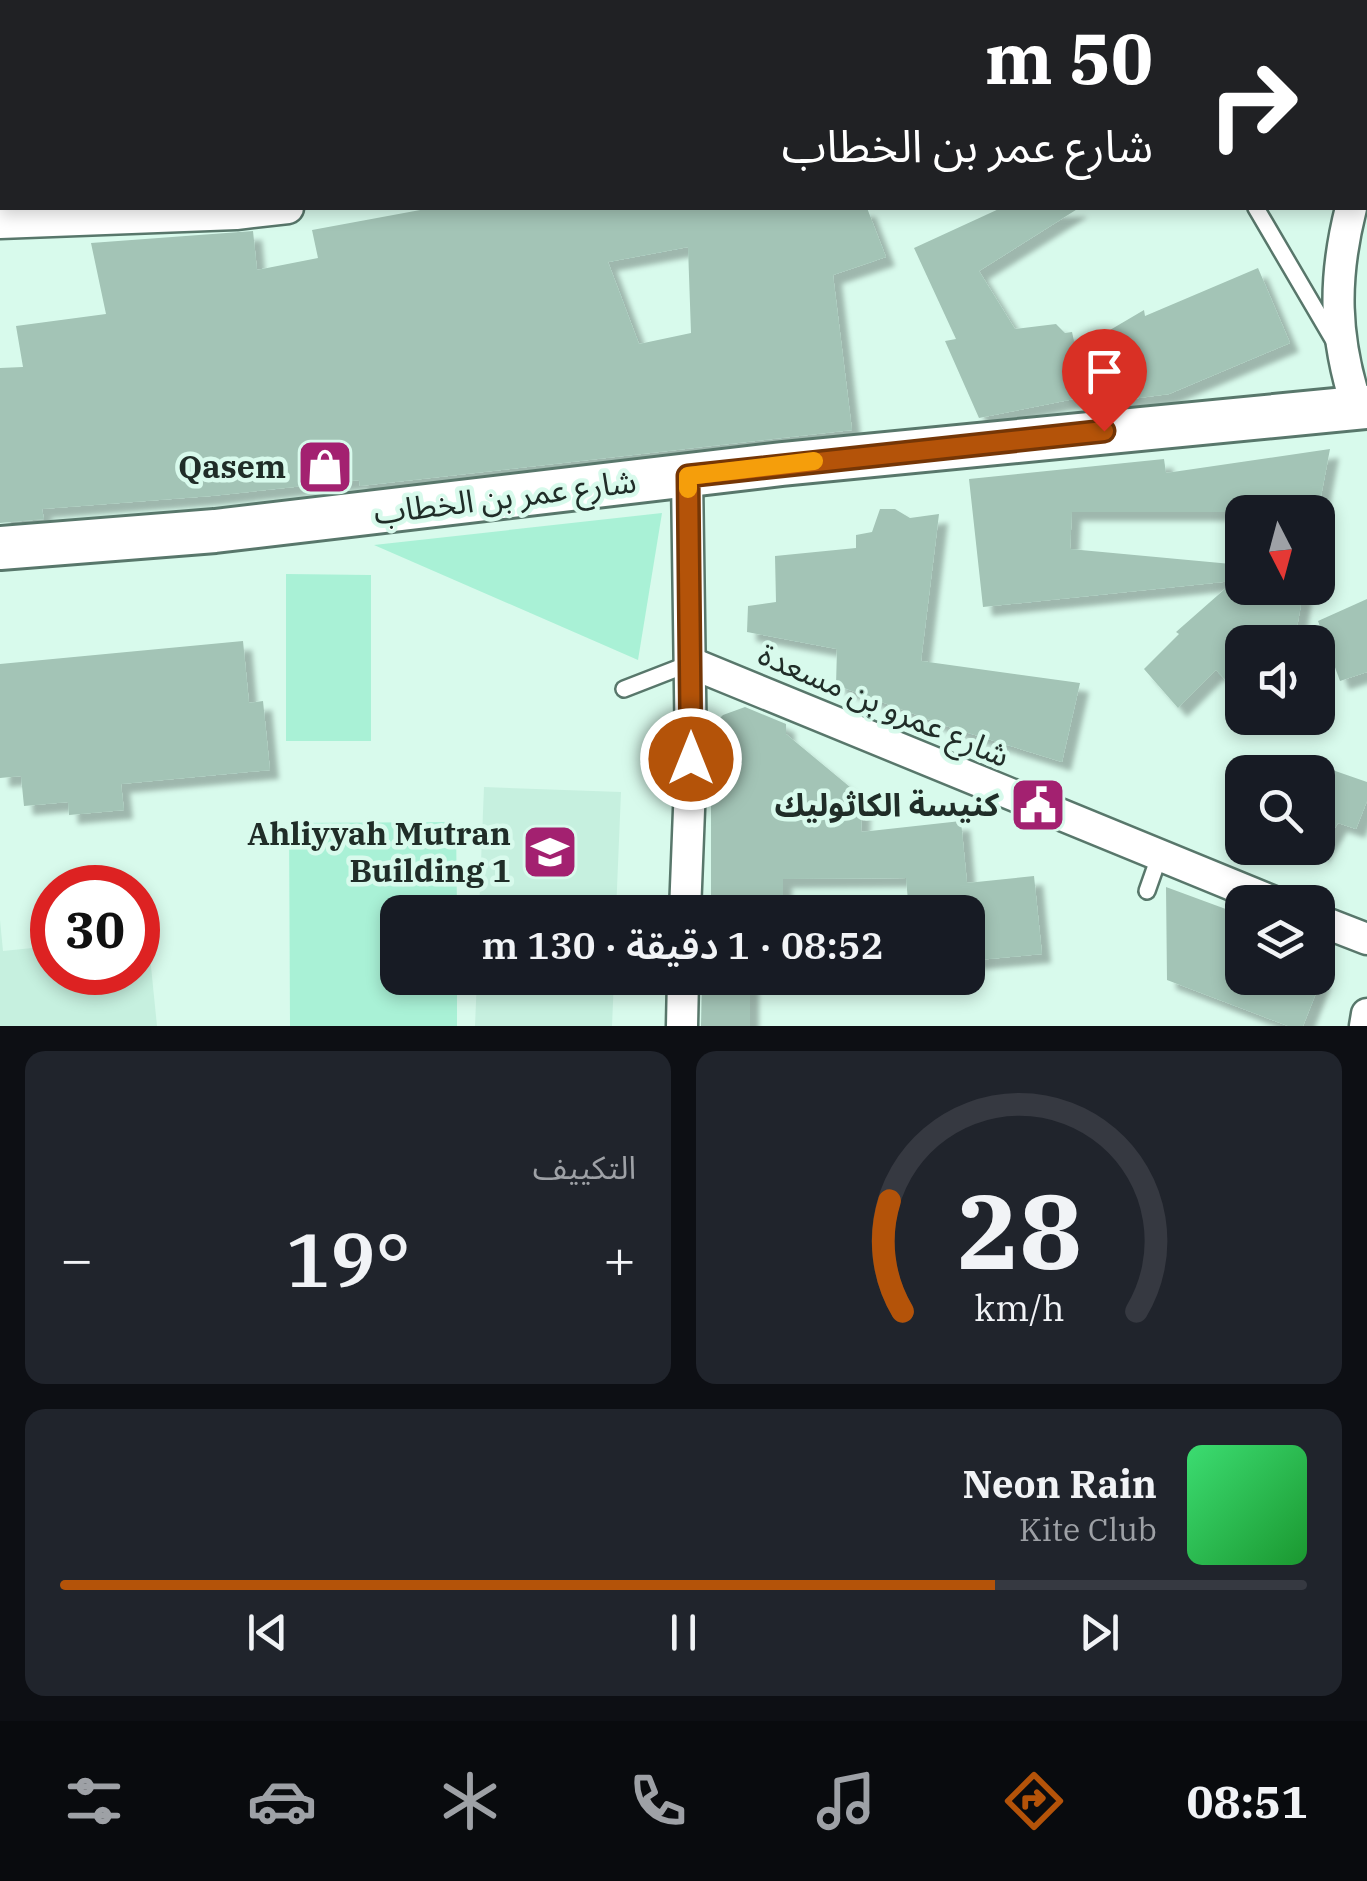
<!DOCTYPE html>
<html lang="ar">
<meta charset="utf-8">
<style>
:root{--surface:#171b24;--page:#20242c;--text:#f1f3f6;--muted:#9ea1a6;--line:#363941;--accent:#b45309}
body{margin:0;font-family:"IBM Plex Serif","Noto Sans Arabic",serif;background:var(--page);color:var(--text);direction:rtl;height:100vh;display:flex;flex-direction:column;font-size:38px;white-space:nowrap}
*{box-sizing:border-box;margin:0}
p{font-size:32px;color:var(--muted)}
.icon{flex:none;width:55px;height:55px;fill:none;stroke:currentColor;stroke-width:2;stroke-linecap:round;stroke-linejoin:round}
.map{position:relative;height:1026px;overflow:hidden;direction:ltr}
.side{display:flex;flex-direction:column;gap:25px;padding:25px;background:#0d0f14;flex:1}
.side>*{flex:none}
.guide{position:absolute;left:0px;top:0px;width:1368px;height:210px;box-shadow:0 5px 15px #0003;direction:rtl;background:#202124;color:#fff;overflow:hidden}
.needle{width:65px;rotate:174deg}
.fabs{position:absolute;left:1225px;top:495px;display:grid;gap:20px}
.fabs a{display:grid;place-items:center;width:110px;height:110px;border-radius:20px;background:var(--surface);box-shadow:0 5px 15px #0003;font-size:50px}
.speed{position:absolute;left:30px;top:865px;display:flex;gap:20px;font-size:50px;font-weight:700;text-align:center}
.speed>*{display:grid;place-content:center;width:130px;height:130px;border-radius:50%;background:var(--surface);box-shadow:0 5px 15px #0003;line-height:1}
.speed .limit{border:15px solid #d22;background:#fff;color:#111}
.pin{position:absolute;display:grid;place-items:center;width:85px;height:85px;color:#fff;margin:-102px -42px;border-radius:50% 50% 50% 0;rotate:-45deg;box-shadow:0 0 10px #0007}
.pin .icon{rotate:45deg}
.me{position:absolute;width:110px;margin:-55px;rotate:0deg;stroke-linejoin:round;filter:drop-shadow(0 0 8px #0008)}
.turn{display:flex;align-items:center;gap:35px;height:210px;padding:0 50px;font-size:45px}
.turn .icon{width:130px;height:130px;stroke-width:2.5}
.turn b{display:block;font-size:70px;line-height:85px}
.big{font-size:75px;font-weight:600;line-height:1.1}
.side .tile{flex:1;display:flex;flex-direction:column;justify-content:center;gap:15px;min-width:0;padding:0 35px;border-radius:20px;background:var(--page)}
.side .dial{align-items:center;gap:0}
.dial svg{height:260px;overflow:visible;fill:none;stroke:var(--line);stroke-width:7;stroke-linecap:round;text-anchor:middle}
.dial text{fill:var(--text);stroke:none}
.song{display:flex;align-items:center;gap:30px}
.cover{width:120px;height:120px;border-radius:15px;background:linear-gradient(135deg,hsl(140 70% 55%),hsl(130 70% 35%))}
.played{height:10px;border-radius:5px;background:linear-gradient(90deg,var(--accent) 75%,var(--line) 75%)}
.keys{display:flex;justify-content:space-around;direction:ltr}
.heat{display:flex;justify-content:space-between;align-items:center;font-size:55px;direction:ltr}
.side .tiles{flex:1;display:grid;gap:25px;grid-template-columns:1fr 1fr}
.tile:last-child{grid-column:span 2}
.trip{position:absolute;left:380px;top:895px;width:605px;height:100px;border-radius:20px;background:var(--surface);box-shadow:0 5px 15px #0003;font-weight:600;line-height:100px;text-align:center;direction:rtl}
.tabs{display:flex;height:160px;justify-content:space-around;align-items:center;background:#090b0e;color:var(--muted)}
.tabs .icon{width:70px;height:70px}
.tabs .active{color:var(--accent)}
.tabs b{font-size:45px;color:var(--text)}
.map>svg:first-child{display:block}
.built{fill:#c6f0df}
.green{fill:#a9f1d6}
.building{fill:#a3c4b6;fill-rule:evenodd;filter:url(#shadow)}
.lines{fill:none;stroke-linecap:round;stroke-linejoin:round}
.lane-casing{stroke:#58776b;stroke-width:20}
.street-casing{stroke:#58776b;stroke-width:35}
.secondary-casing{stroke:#58776b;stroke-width:48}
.lane{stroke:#fff;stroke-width:15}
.street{stroke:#fff;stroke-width:30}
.secondary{stroke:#fff;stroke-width:42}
.route-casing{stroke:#753606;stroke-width:25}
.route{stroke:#b45309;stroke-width:18}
.slow{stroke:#f59e0b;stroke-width:18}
.labels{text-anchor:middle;stroke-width:9;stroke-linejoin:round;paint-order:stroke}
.poi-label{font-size:32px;font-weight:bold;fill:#202d28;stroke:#d8faec;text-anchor:end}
.street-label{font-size:32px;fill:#202d28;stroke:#d8faec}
</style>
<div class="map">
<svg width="1367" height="1026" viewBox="0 0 1367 1026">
<defs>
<filter id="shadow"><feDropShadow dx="9" dy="9" stdDeviation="2.5" flood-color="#0004"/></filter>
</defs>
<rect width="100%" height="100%" fill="#d8faec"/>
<g class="built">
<path d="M484,787L621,792L616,912H479Z"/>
<path d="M0,920L3,951L52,946V972H138V938L148,937L157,1026H0Z"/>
<path d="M477,978H614L612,1026H475Z"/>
</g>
<g class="green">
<path d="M662,513L638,660L374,545Z"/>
<path d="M286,574L371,575V741H286Z"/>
<path d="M456,822L457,912H398V978H457V1026H290L289,823Z"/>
</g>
<g class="building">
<path d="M431,208H867L886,257L833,275L852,430L360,486L359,480L211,496L42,509L44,519L0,523V368L23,367L16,326L106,314L91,243L253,231L257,270L318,258L312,230ZM688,247L691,333L639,344L608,262Z"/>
<path d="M1001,208H1079L979,271L1015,329L1056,324L1065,333L1072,332L1076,350L1144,310L1145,316L1258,268L1290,343L1169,394L1101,403L1099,394L979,418L945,341L956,339L914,248Z"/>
<path d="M1330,449L1318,512H1072L1070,549L1242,565V580L983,607L969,479L1164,459L1166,473Z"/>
<path d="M880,509H895L910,518L939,514L921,661L1080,683L1062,762L949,727L836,685L837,649L747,632L748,606L776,602L775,556L856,548V535L872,532Z"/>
<path d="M1226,588H1304L1296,633L1286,642H1242V697L1216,670L1178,708L1144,669L1179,634L1176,632Z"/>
<path d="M1367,599V672L1340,681L1318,621Z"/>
<path d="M243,641L249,703L263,701L270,770L121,784L124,810L69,815L68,802L24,806L21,776L0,778V664Z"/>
<path d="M745,707L786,724V734L862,797L861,832L961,821L967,883L1034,876L1042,954L968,961V912H909L906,878L783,879V912H711V738L715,723L723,715Z"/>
<path d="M1318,765L1367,782V801L1356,829L1338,823L1318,856Z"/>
<path d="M1166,887L1242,915V978H1322L1303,1026H1288L1167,980Z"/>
<path d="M702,978H750V1026H701Z"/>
</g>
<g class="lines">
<g class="lane-casing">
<g id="lane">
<path d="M1256,208L1334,341"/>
<path d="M624,689L691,663"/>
<path d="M1147,891L1159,857"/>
</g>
</g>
<g class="street-casing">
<g id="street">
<path d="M942,2L947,0"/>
<path d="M1365,152L1367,148"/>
<path d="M1351,208C1333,279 1334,337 1357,407"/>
<path d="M0,223L236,214L288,208"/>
<path d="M691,663L1274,902"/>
<path d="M685,912L691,759L687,476"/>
<path d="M1318,920L1367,939"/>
<path d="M682,1026L683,978"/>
<path d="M1365,1026L1367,1014"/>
</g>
</g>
<g class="secondary-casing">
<path id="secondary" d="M0,548L215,531L782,464L1367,407"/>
</g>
<use href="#lane" class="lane"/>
<use href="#street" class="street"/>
<use href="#secondary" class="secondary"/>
</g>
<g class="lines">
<g class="route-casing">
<path id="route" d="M691,759L688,476L1104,431"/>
</g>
<use href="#route" class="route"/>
<path class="slow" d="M688,489V476L814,461"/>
</g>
<defs>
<g id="shop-square" transform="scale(2.875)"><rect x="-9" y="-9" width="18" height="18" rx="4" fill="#a32170" stroke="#d8faec"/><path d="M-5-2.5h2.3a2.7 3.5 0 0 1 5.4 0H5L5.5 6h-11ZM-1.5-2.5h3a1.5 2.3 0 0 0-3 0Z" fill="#fff"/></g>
<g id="civic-square" transform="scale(2.875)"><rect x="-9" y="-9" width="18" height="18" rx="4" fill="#a32170" stroke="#d8faec"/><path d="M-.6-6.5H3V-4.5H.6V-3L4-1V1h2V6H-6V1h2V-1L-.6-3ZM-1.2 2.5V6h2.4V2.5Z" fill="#fff"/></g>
<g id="school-square" transform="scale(2.875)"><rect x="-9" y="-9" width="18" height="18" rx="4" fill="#a32170" stroke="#d8faec"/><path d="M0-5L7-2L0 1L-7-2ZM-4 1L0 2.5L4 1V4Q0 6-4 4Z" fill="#fff"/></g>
</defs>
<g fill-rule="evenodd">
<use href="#shop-square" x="325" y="467"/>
<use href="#civic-square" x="1038" y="805"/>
<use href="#school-square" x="550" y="852"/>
</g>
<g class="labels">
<g class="poi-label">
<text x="286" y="478">Qasem</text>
<text x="999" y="816">كنيسة الكاثوليك</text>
<text x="511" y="845">Ahliyyah Mutran<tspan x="511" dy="37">Building 1</tspan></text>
</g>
<g class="street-label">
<text transform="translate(505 497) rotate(-7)" y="11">شارع عمر بن الخطاب</text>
<text transform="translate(884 705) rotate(23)" y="11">شارع عمرو بن مسعدة</text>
</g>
</g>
</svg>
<div class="fabs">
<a><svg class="needle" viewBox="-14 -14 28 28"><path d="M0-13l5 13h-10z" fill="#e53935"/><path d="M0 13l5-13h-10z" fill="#9ea1a6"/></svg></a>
<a><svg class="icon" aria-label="sound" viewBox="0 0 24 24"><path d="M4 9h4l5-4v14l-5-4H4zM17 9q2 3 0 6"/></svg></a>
<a><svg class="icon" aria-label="search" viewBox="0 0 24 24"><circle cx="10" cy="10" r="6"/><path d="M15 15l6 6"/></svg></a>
<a><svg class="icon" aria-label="layers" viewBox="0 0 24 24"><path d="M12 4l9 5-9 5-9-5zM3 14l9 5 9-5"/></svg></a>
</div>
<div class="speed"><div class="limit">30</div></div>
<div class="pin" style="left:1104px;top:431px;background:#d93025"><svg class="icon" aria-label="arrive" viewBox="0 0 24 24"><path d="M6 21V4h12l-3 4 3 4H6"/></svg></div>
<svg class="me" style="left:691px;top:759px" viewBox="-20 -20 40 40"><circle r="17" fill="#b45309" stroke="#fff" stroke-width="3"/><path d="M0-11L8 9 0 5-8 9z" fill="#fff"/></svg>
<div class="trip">08:52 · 1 دقيقة · 130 m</div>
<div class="guide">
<div class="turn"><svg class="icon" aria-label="right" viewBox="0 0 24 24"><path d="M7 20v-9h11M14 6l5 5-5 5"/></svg><div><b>50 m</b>شارع عمر بن الخطاب</div></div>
</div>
</div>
<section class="side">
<div class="tiles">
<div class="tile dial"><svg viewBox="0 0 100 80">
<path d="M14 69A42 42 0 1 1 86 69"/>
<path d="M14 69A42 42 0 0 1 10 35" stroke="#b45309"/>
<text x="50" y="56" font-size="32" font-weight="700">28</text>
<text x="50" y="72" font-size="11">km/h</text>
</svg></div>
<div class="tile"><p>التكييف</p>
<div class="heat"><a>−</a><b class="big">19°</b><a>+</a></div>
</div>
<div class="tile">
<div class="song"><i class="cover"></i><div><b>Neon Rain</b><p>Kite Club</p></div></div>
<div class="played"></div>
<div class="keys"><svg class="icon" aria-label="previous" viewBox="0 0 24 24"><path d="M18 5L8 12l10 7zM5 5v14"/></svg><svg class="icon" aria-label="pause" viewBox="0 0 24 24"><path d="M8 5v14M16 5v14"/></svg><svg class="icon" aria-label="next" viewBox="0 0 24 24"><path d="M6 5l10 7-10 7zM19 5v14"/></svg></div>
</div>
</div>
</section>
<nav class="tabs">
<b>08:51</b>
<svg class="icon active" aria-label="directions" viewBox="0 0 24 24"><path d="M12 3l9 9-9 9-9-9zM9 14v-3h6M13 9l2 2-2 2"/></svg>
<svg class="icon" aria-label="music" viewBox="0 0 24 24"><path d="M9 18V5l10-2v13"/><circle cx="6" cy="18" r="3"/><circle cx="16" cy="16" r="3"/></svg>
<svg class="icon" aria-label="phone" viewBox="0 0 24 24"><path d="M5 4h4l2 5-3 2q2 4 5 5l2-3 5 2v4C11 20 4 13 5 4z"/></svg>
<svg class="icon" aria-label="climate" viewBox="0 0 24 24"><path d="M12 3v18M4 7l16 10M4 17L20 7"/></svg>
<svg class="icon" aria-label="car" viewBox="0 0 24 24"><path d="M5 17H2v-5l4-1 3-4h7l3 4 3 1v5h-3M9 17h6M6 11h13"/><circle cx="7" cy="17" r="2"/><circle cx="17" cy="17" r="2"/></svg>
<svg class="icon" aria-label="filters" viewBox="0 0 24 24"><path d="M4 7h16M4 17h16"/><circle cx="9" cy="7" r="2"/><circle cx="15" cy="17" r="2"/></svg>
</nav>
